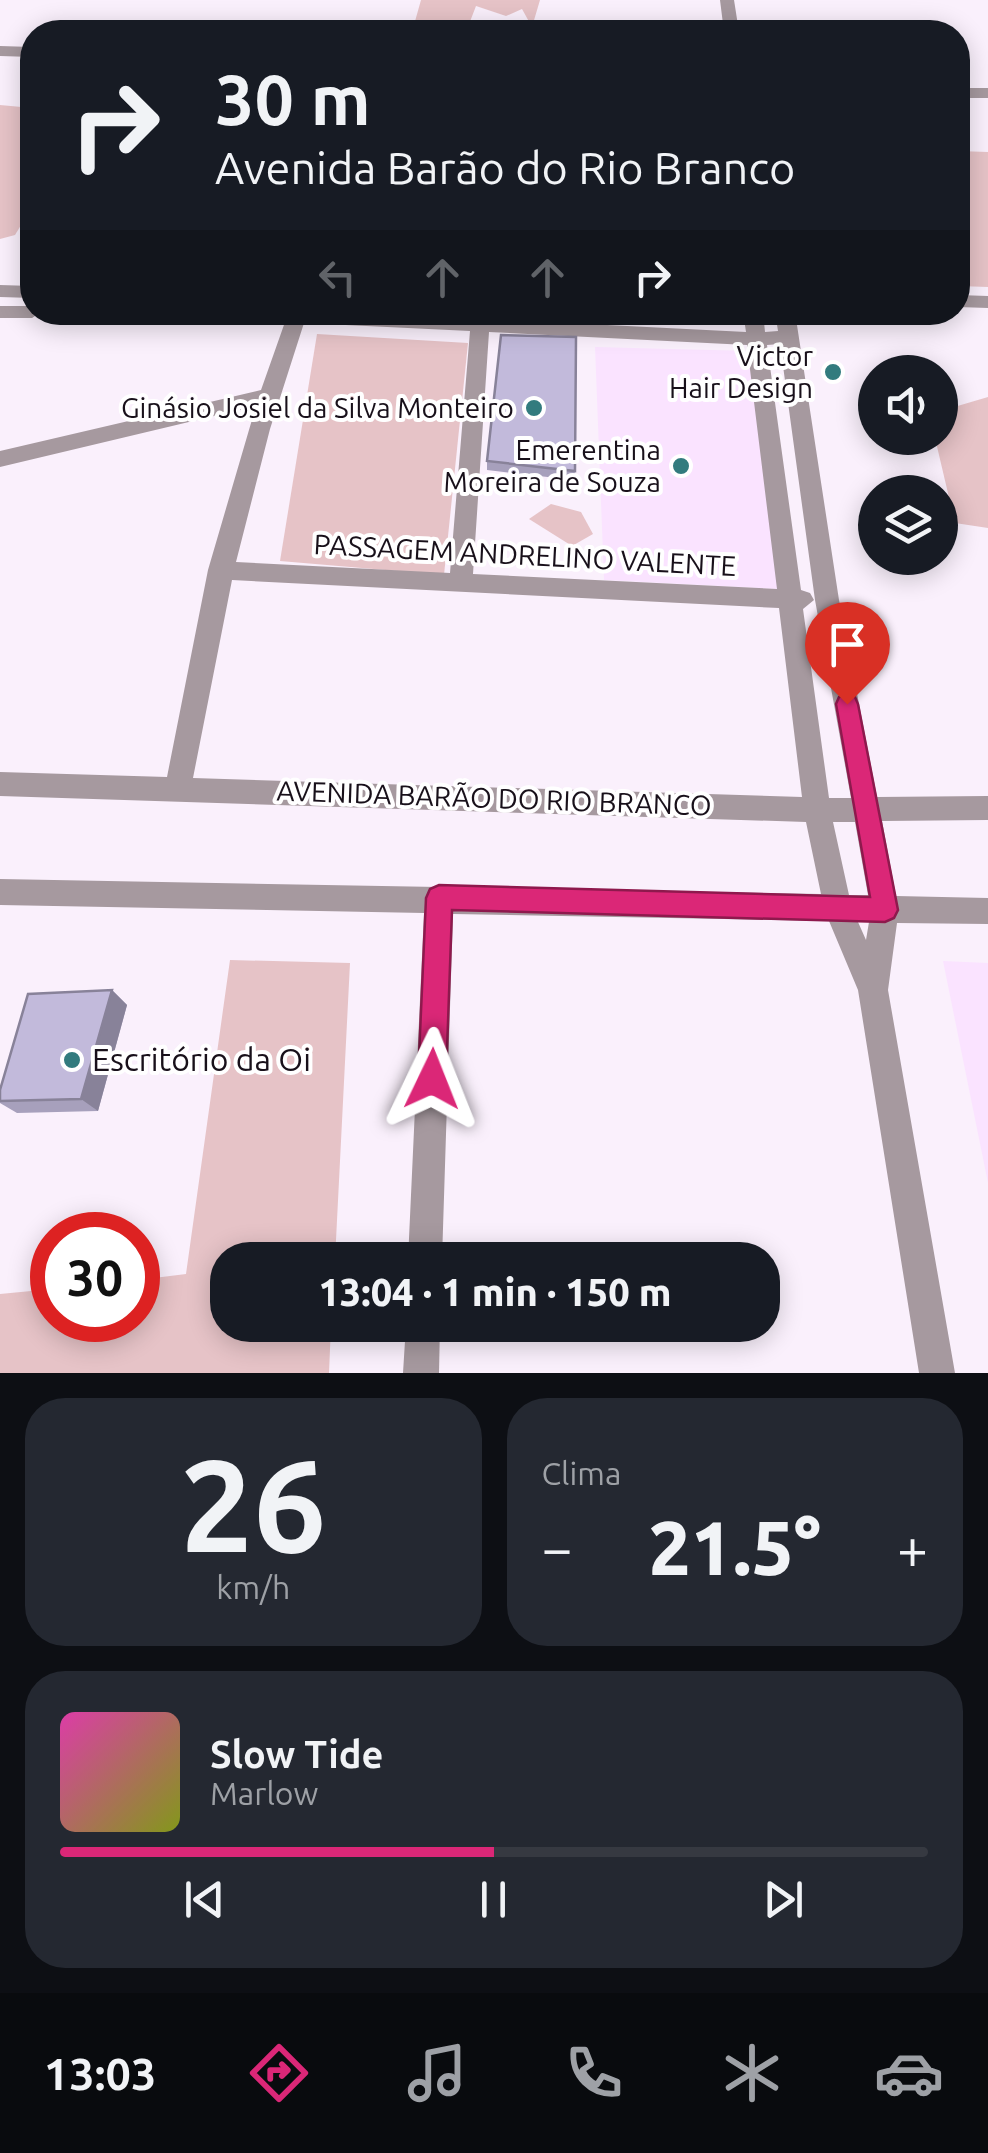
<!DOCTYPE html>
<html lang="pt">
<meta charset="utf-8">
<style>
:root{--surface:#171b24;--page:#242831;--text:#f1f3f6;--muted:#9ea1a6;--line:#363941;--accent:#db2777}
body{margin:0;font-family:Ubuntu,sans-serif;background:var(--page);color:var(--text);height:100vh;display:flex;flex-direction:column;font-size:38px;white-space:nowrap}
*{box-sizing:border-box;margin:0}
p{font-size:32px;color:var(--muted)}
.icon{flex:none;width:55px;height:55px;fill:none;stroke:currentColor;stroke-width:2;stroke-linecap:round;stroke-linejoin:round}
.map{position:relative;height:1373px;overflow:hidden}
.side{display:flex;flex-direction:column;gap:25px;padding:25px;background:#0d0f14;flex:1}
.side>*{flex:none}
.guide{position:absolute;left:20px;top:20px;width:950px;height:305px;border-radius:40px;box-shadow:0 5px 25px #0003;background:#171b24;color:var(--text);overflow:hidden}
.fabs{position:absolute;left:858px;top:355px;display:grid;gap:20px}
.fabs a{display:grid;place-items:center;width:100px;height:100px;border-radius:50%;background:var(--surface);box-shadow:0 5px 25px #0003;font-size:50px}
.speed{position:absolute;left:30px;top:1212px;display:flex;gap:20px;font-size:50px;font-weight:700;text-align:center}
.speed>*{display:grid;place-content:center;width:130px;height:130px;border-radius:50%;background:var(--surface);box-shadow:0 5px 25px #0003;line-height:1}
.speed .limit{border:15px solid #d22;background:#fff;color:#111}
.pin{position:absolute;display:grid;place-items:center;width:85px;height:85px;color:#fff;margin:-102px -42px;border-radius:50% 50% 50% 0;rotate:-45deg;box-shadow:0 0 10px #0007}
.pin .icon{rotate:45deg}
.me{position:absolute;width:110px;margin:-55px;rotate:2deg;stroke-linejoin:round;filter:drop-shadow(0 0 8px #0008)}
.turn{display:flex;align-items:center;gap:35px;height:210px;padding:0 30px;font-size:45px}
.turn .icon{width:130px;height:130px;stroke-width:2.5}
.turn b{display:block;font-size:70px;line-height:85px}
.lanes{display:flex;align-items:center;height:95px;padding:0 30px;background:#0003;justify-content:center;gap:50px;direction:ltr}
.lanes .off{opacity:.35}
.big{font-size:75px;font-weight:800;line-height:1.1}
.side .card{flex:1;display:flex;flex-direction:column;justify-content:center;gap:15px;min-width:0;padding:0 35px;border-radius:40px;background:var(--page)}
.side .dial{align-items:center;gap:0}
.dial b{font-size:130px;line-height:1}
.song{display:flex;align-items:center;gap:30px}
.cover{width:120px;height:120px;border-radius:15px;background:linear-gradient(135deg,hsl(320 70% 55%),hsl(70 70% 35%))}
.played{height:10px;border-radius:5px;background:linear-gradient(90deg,var(--accent) 50%,var(--line) 50%)}
.keys{display:flex;justify-content:space-around;direction:ltr}
.heat{display:flex;justify-content:space-between;align-items:center;font-size:55px;direction:ltr}
.side .tiles{flex:1;display:grid;gap:25px;grid-template-columns:1fr 1fr}
.card:last-child{grid-column:span 2}
.trip{position:absolute;left:210px;top:1242px;width:570px;height:100px;border-radius:40px;background:var(--surface);box-shadow:0 5px 25px #0003;font-weight:800;line-height:100px;text-align:center}
.tabs{display:flex;height:160px;justify-content:space-around;align-items:center;background:#090b0e;color:var(--muted)}
.tabs .icon{width:70px;height:70px}
.tabs .selected{color:var(--accent)}
.tabs b{font-size:45px;color:var(--text)}
.map>svg:first-child{display:block}
.built{fill:#fae3ff}
.green{fill:#e6c3c7}
.lines{fill:none;stroke-linecap:round;stroke-linejoin:round}
.minor{fill:#a6999f;fill-rule:evenodd}
.wall{fill:#a7a0bc}
.shaded-wall{fill:#888299}
.building{fill:#c2badb;stroke:#888299;stroke-width:2.5}
.route{fill:#db2777;stroke:#8e194d;stroke-width:2.5}
.poi-dot{fill:#327b7e;stroke:#fff;stroke-width:4}
.labels{text-anchor:middle;stroke-width:8;stroke-linejoin:round;paint-order:stroke}
.poi-label{font-size:28px;fill:#18101a;stroke:#fff;text-anchor:end}
.street-label{font-size:28px;fill:#18101a;stroke:#fff}
.near-poi-label{font-size:32px;fill:#18101a;stroke:#fff;text-anchor:start}
</style>
<div class="map">
<svg width="988" height="1373" viewBox="0 0 988 1373">
<rect width="100%" height="100%" fill="#faf0fc"/>
<g class="built">
<path d="M595,347L749,351L778,589L604,580Z"/>
<path d="M943,961L988,963V1183Z"/>
</g>
<g class="green">
<path d="M421,0H540L532,27L522,9L506,16L476,6L466,32H412Z"/>
<path d="M0,105L32,108V207L15,235L0,239Z"/>
<path d="M958,151L988,152V287L958,286Z"/>
<path d="M317,334L468,343L444,575L280,561Z"/>
<path d="M988,397V528L955,523L935,438H940L944,410Z"/>
<path d="M551,504L581,512L593,534L572,546L529,519Z"/>
<path d="M230,960L350,963L335,1260H228V1325H331L329,1373H0V1294L52,1289V1320H138V1280L186,1274Z"/>
</g>
<g class="lines">
<g class="minor">
<path d="M720,0H734L739,32H724Z"/>
<path d="M0,46L32,47V57L0,56Z"/>
<rect x="958" y="88" width="30" height="10"/>
<path d="M0,285L32,286V298L0,297Z"/>
<path d="M958,295L988,296V308L958,307Z"/>
<path d="M0,306H32V312H41L32,318H0Z"/>
<path d="M42,312H355L471,318V312H491L490,319L746,332L743,312H763L765,332L778,331L775,312H795L839,600L877,797L988,796V820L882,821L896,896L988,898V924L897,923L888,990L955,1373H919L858,990L829,921L453,914L442,1260H408L424,913L0,905V879L821,894L806,822L0,796V772L167,777L208,570L256,406L0,467V451L261,390L285,322L51,318ZM304,323L470,331L450,573L236,562L270,429ZM489,332L747,345L777,589L473,574ZM780,344L815,600L851,798H829L803,609L814,600L810,593L801,590L767,345ZM232,580L779,608L802,797L193,778ZM833,822H855L868,895H849ZM858,922H869L866,940Z"/>
<path d="M406,1325H440L439,1373H403Z"/>
</g>
</g>
<g class="wall">
<path d="M487,461L575,471L574,480L487,470Z"/>
<path d="M112,990L127,1005L98,1111L17,1113L0,1103V1090Z"/>
</g>
<path class="shaded-wall" d="M112,990L127,1005L98,1111L81,1099Z"/>
<g class="building">
<path d="M501,335L576,337L575,471L487,461Z"/>
<path d="M112,990L81,1099L0,1101V1090L28,994Z"/>
</g>
<path class="route" d="M847,694L855,697L858,704L898,910L894,918L885,922L452,910L446,1079L442,1089L432,1093L422,1089L418,1079L426,898L430,889L439,885L870,897L836,704L839,697Z"/>
<g class="poi-dot">
<circle cx="833" cy="372" r="10"/>
<circle cx="534" cy="408" r="10"/>
<circle cx="681" cy="466" r="10"/>
<circle cx="72" cy="1060" r="10"/>
</g>
<g class="labels">
<g class="poi-label">
<text x="813" y="366">Victor<tspan x="813" dy="32">Hair Design</tspan></text>
<text x="514" y="418">Ginásio Josiel da Silva Monteiro</text>
<text x="661" y="460">Emerentina<tspan x="661" dy="32">Moreira de Souza</tspan></text>
</g>
<g class="street-label">
<text transform="translate(525 555) rotate(3)" y="10">PASSAGEM ANDRELINO VALENTE</text>
<text transform="translate(494 798) rotate(2)" y="10">AVENIDA BARÃO DO RIO BRANCO</text>
</g>
<g class="near-poi-label">
<text x="92" y="1071">Escritório da Oi</text>
</g>
</g>
</svg>
<div class="fabs">
<a><svg class="icon" aria-label="sound" viewBox="0 0 24 24"><path d="M4 9h4l5-4v14l-5-4H4zM17 9q2 3 0 6"/></svg></a>
<a><svg class="icon" aria-label="layers" viewBox="0 0 24 24"><path d="M12 4l9 5-9 5-9-5zM3 14l9 5 9-5"/></svg></a>
</div>
<div class="speed"><div class="limit">30</div></div>
<div class="pin" style="left:847px;top:704px;background:#d93025"><svg class="icon" aria-label="arrive" viewBox="0 0 24 24"><path d="M6 21V4h12l-3 4 3 4H6"/></svg></div>
<svg class="me" style="left:432px;top:1079px" viewBox="-20 -20 40 40"><path d="M0-17L14 15 0 8-14 15z" fill="#db2777" stroke="#fff" stroke-width="4"/></svg>
<div class="trip">13:04 · 1 min · 150 m</div>
<div class="guide">
<div class="turn"><svg class="icon" aria-label="right" viewBox="0 0 24 24"><path d="M7 20v-9h11M14 6l5 5-5 5"/></svg><div><b>30 m</b>Avenida Barão do Rio Branco</div></div>
<div class="lanes"><svg class="icon off" aria-label="left" viewBox="0 0 24 24"><path d="M17 20v-9H6M10 6l-5 5 5 5"/></svg><svg class="icon off" aria-label="ahead" viewBox="0 0 24 24"><path d="M12 20V5M6 11l6-6 6 6"/></svg><svg class="icon off" aria-label="ahead" viewBox="0 0 24 24"><path d="M12 20V5M6 11l6-6 6 6"/></svg><svg class="icon" aria-label="right" viewBox="0 0 24 24"><path d="M7 20v-9h11M14 6l5 5-5 5"/></svg></div>
</div>
</div>
<section class="side">
<div class="tiles">
<div class="card dial"><b>26</b><p>km/h</p></div>
<div class="card"><p>Clima</p>
<div class="heat"><a>−</a><b class="big">21.5°</b><a>+</a></div>
</div>
<div class="card">
<div class="song"><i class="cover"></i><div><b>Slow Tide</b><p>Marlow</p></div></div>
<div class="played"></div>
<div class="keys"><svg class="icon" aria-label="previous" viewBox="0 0 24 24"><path d="M18 5L8 12l10 7zM5 5v14"/></svg><svg class="icon" aria-label="pause" viewBox="0 0 24 24"><path d="M8 5v14M16 5v14"/></svg><svg class="icon" aria-label="next" viewBox="0 0 24 24"><path d="M6 5l10 7-10 7zM19 5v14"/></svg></div>
</div>
</div>
</section>
<nav class="tabs">
<b>13:03</b>
<svg class="icon selected" aria-label="directions" viewBox="0 0 24 24"><path d="M12 3l9 9-9 9-9-9zM9 14v-3h6M13 9l2 2-2 2"/></svg>
<svg class="icon" aria-label="music" viewBox="0 0 24 24"><path d="M9 18V5l10-2v13"/><circle cx="6" cy="18" r="3"/><circle cx="16" cy="16" r="3"/></svg>
<svg class="icon" aria-label="phone" viewBox="0 0 24 24"><path d="M5 4h4l2 5-3 2q2 4 5 5l2-3 5 2v4C11 20 4 13 5 4z"/></svg>
<svg class="icon" aria-label="climate" viewBox="0 0 24 24"><path d="M12 3v18M4 7l16 10M4 17L20 7"/></svg>
<svg class="icon" aria-label="car" viewBox="0 0 24 24"><path d="M5 17H2v-5l4-1 3-4h7l3 4 3 1v5h-3M9 17h6M6 11h13"/><circle cx="7" cy="17" r="2"/><circle cx="17" cy="17" r="2"/></svg>
</nav>
